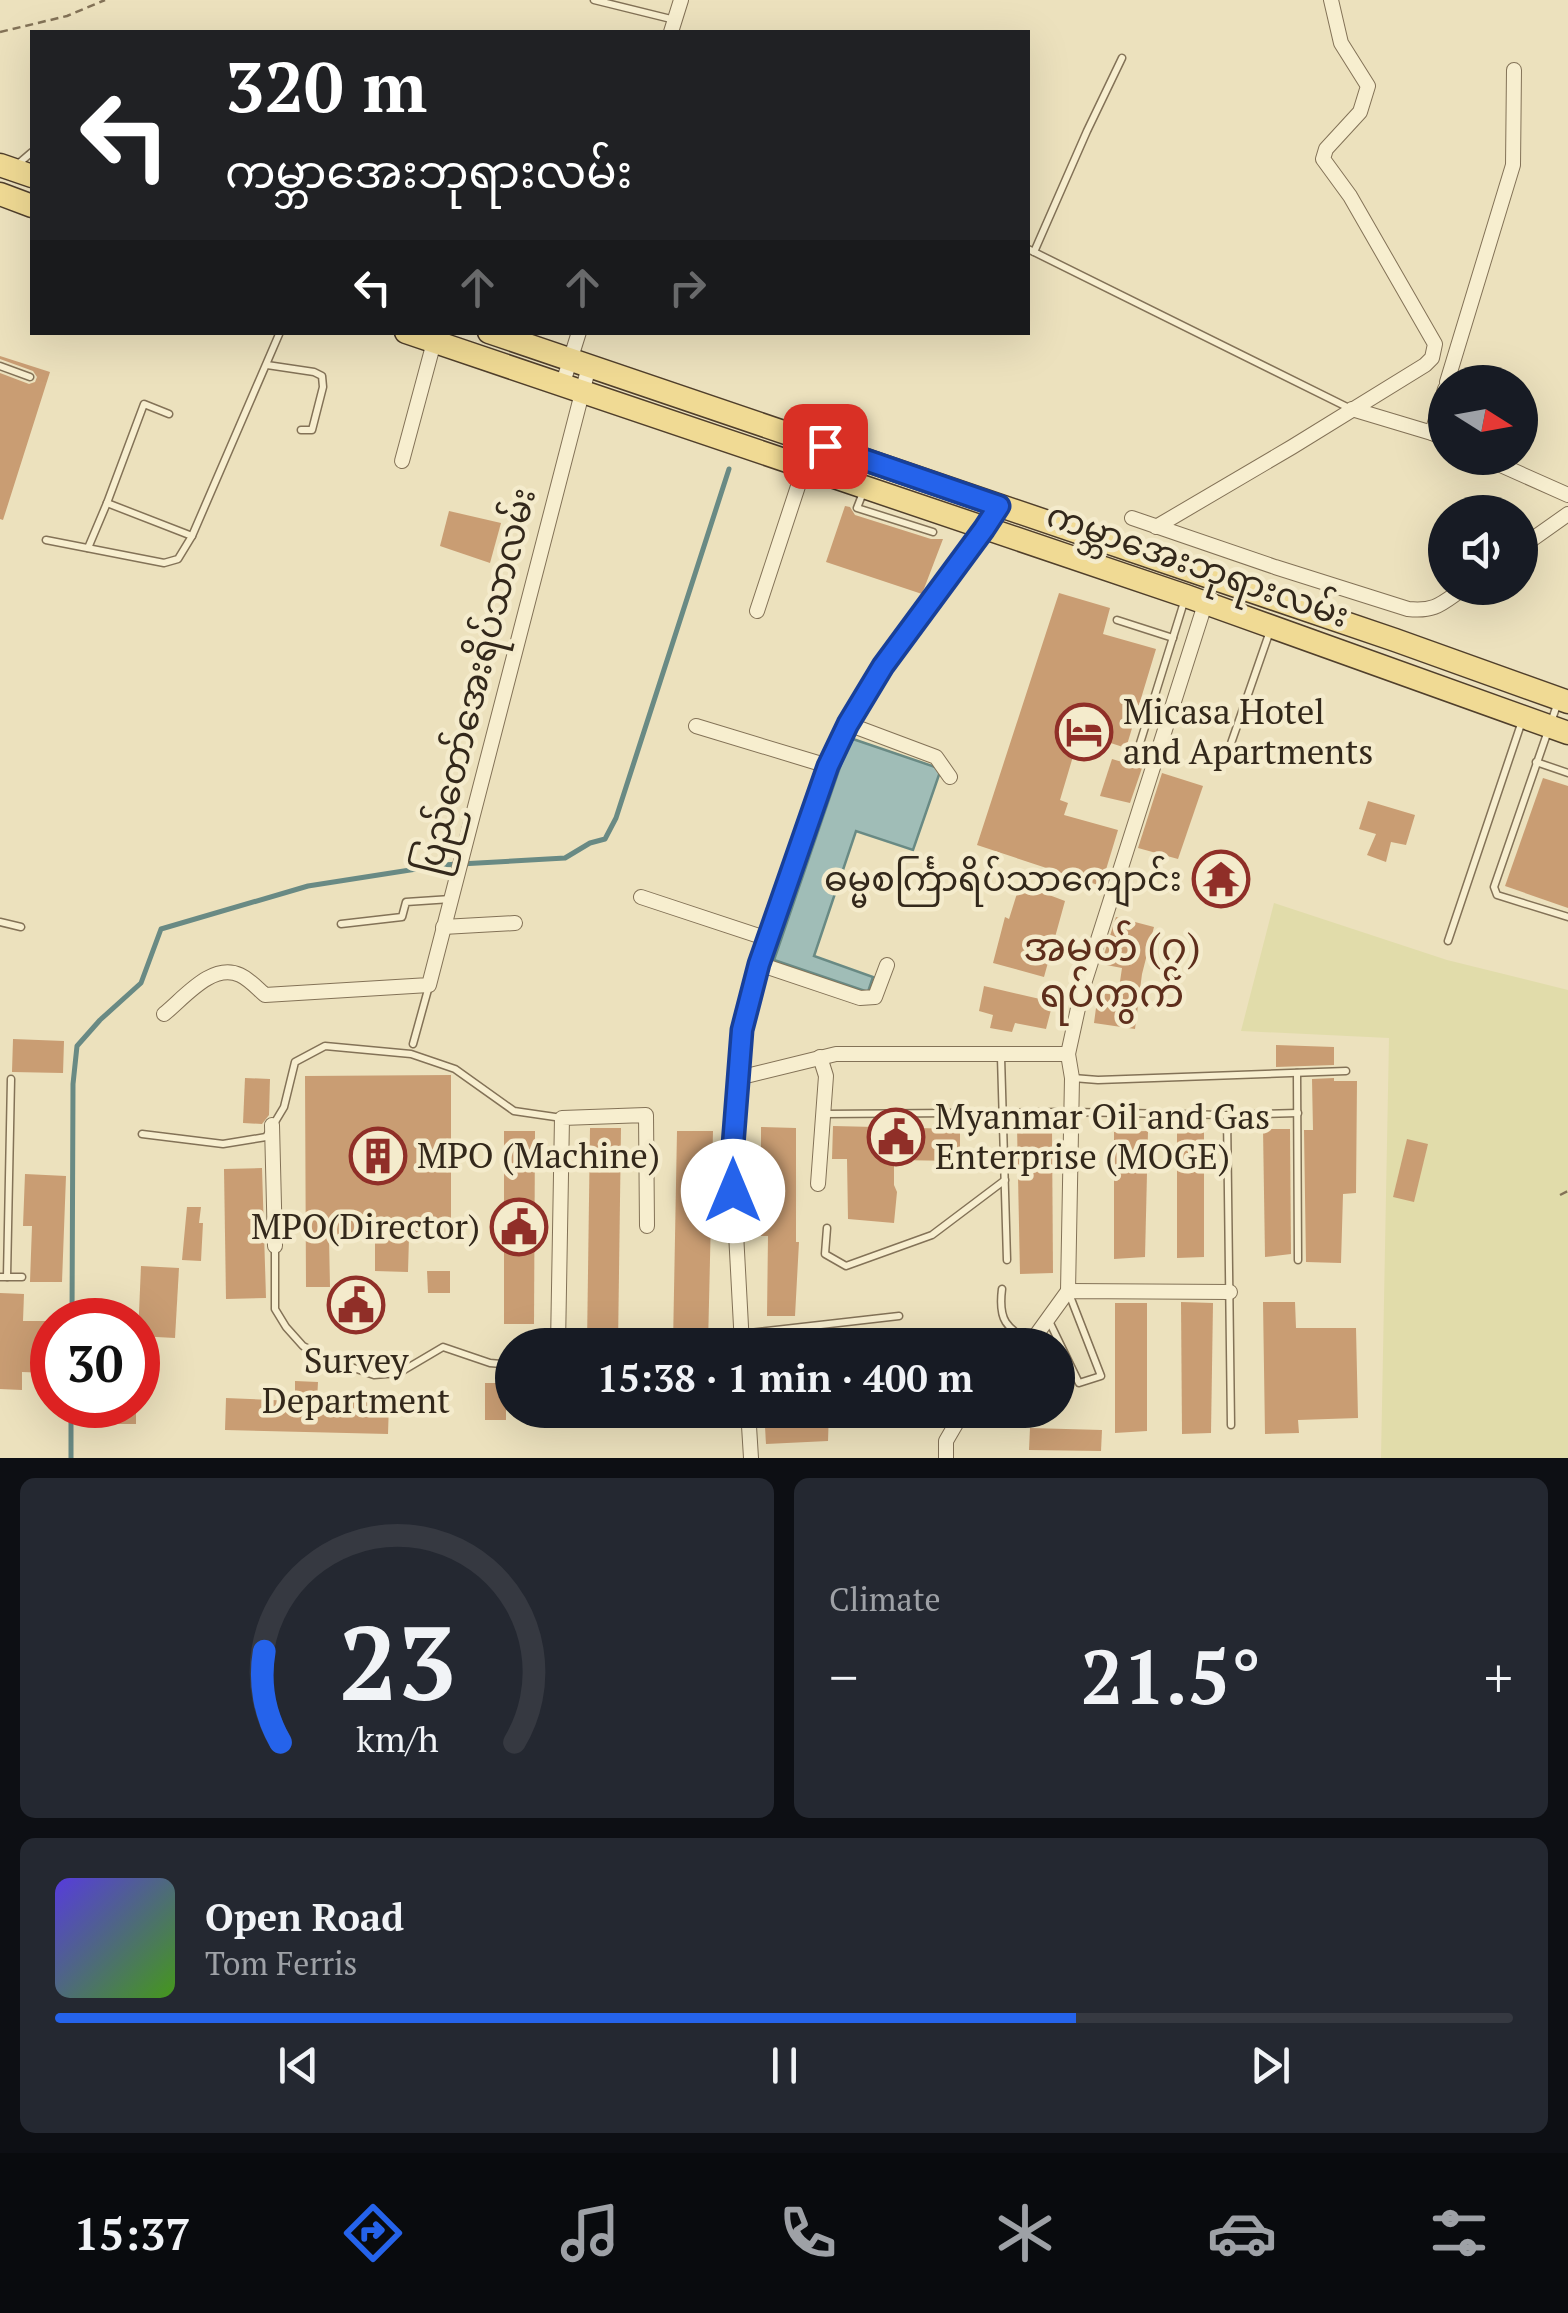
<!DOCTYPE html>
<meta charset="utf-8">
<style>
:root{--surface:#171b24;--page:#242831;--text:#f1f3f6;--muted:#9ea1a6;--line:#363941;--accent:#2563eb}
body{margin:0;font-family:"PT Serif","Noto Sans Myanmar",serif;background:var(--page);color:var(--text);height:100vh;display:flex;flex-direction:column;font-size:38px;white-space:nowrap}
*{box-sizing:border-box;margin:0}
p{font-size:32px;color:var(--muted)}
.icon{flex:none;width:55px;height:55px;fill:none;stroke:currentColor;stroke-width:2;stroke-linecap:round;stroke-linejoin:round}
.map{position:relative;height:1458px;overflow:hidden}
.side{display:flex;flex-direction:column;gap:20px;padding:20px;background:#0d0f14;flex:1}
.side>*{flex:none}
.top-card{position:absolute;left:30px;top:30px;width:1000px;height:305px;border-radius:0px;box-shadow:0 10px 40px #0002;background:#202124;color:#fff;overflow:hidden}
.needle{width:65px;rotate:101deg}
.buttons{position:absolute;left:1428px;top:365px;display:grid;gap:20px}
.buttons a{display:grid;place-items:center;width:110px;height:110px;border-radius:50%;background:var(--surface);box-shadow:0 10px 40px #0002;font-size:50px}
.speed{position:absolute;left:30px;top:1298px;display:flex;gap:20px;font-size:50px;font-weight:700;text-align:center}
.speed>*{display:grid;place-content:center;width:130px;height:130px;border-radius:50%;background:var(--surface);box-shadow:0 10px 40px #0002;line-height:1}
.speed .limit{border:15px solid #d22;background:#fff;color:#111}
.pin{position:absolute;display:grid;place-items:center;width:85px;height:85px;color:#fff;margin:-42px;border-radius:20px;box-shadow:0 5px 15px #0006}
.me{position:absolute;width:110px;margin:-55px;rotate:0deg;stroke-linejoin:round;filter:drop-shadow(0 0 8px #0008)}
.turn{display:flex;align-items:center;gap:35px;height:210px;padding:0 30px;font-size:45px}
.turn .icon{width:130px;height:130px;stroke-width:2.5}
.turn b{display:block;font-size:70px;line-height:85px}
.lanes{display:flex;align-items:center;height:95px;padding:0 30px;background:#0003;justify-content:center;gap:50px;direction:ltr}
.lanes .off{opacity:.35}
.big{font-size:75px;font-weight:700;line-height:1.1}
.side .widget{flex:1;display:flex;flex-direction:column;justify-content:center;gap:15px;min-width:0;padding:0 35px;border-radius:15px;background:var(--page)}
.side .dial{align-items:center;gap:0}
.dial svg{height:260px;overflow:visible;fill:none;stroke:var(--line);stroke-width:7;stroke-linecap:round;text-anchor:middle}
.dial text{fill:var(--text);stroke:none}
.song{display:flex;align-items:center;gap:30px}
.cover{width:120px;height:120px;border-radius:15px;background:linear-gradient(135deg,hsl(250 70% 55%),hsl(100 70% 35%))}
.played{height:10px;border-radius:5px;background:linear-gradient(90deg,var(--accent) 70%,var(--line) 70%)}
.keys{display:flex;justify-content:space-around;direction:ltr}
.heat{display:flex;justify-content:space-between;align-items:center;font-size:55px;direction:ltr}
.side .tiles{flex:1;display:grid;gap:20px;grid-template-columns:1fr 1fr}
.widget:last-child{grid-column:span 2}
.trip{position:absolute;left:495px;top:1328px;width:580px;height:100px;border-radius:50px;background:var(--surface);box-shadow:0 10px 40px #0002;font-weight:700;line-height:100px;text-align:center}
.menu{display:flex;height:160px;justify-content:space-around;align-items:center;background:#090b0e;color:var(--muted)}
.menu .icon{width:70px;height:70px}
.menu .current{color:var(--accent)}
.menu b{font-size:45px;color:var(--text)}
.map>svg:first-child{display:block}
.farmland{fill:#e1dcaa}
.water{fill:#a0bdb7;stroke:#698a84;stroke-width:2.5}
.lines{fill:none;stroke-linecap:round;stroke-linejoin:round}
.stream{stroke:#698a84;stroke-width:5}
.building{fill:#c99d73}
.lane-casing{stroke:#837257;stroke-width:9}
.street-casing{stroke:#837257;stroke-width:16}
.primary-casing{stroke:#503f2b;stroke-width:25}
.path{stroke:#837257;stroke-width:2.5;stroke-dasharray:8 5;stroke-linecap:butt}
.lane{stroke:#f7eecf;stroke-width:6}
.street{stroke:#f7eecf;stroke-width:14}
.primary{stroke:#f0da94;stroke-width:22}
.route-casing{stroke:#184099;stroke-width:25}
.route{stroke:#2563eb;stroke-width:18}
.labels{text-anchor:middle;stroke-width:9;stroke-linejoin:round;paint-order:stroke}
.street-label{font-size:35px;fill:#33281b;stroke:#f4ebcc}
.poi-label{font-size:35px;fill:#33281b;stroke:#f4ebcc;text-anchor:start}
.quarter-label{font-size:40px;fill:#5e2e1c;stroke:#f4ebcc}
</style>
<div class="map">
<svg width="1568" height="1458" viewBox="0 0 1568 1458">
<rect width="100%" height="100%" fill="#ece1bd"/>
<path class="farmland" d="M1274,903L1447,960L1568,990V1458H1381L1389,1038L1241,1031Z"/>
<path class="water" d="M850,738L941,769L913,850L856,831L814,956L873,977L868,992L774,960Z"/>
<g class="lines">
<g class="stream">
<path d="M72,1320L73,1084L77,1046L100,1020L141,983L161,929L308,886L442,865L565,858L590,843L605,839L616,818L729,469"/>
<path d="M71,1458V1405"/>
</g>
</g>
<g class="building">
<path d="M0,356L50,372L3,520L0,519V373L29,384L35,382L37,377L33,371L0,359Z"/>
<path d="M845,506L850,507L855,515L931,539H943L922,594L826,562Z"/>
<path d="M449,511L501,523L490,563L440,546Z"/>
<path d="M1059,593L1110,608L1103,634L1156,649L1126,748L1080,733L1060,800L1068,803L1064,815L1118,830L1101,886L977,845Z"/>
<path d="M1112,759L1142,768L1130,803L1100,796Z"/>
<path d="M1162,773L1203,786L1178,859L1138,848Z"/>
<path d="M1543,778L1568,786V908L1505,886Z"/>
<path d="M1368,801L1415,815L1406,845L1391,842L1386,862L1367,855L1376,834L1359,829Z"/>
<path d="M1020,884L1065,901L1044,977L993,963L1005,917L1009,919Z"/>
<path d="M1116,917L1154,927L1142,974L1135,1029L1094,1023L1098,993L1118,995L1122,968L1101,964Z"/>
<path d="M984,986L1053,1002L1046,1029L1015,1023L1012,1032L990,1028L993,1015L979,1011Z"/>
<path d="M13,1039L64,1041L63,1073L12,1072Z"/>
<path d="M1276,1045L1334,1047V1065L1276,1067Z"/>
<path d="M451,1075V1236L409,1237L408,1272L375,1271V1237H329L330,1287H306L305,1076Z"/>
<path d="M245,1078L270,1079L269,1115L262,1124L243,1123Z"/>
<path d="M1334,1078V1081H1357L1356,1193L1343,1194L1341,1263L1306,1262L1304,1130H1313L1312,1079Z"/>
<path d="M833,1126L960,1129V1161L894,1160V1185L897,1192L894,1223L848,1219L847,1159H832Z"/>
<path d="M761,1127L796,1128V1242H799L795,1316H767L768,1236H761Z"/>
<path d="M1017,1127L1052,1128L1053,1273L1020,1274Z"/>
<path d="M590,1128H621L618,1345H587Z"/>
<path d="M1177,1129L1204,1130V1257L1177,1258Z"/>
<path d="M1263,1129H1290L1291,1254L1265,1257Z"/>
<path d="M504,1131H535L534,1324H504Z"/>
<path d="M677,1131H713L708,1345H673Z"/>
<path d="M1148,1131L1145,1257L1114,1259V1132Z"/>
<path d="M1407,1139L1428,1144L1414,1202L1393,1197Z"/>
<path d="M262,1168L266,1298L226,1299L224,1169Z"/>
<path d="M25,1174L66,1176L62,1282H30L32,1226H23Z"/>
<path d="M187,1207H201L199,1223H203L201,1261L182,1260Z"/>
<path d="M141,1266L179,1268L175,1338L138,1336Z"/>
<path d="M427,1271H450V1293H428Z"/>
<path d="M0,1293L24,1294L23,1321H50L49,1373L22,1372V1390L0,1389Z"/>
<path d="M1181,1302L1213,1303L1211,1433L1182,1434Z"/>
<path d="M1263,1302H1295L1296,1328H1356L1358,1418L1298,1420L1299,1433L1265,1434Z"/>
<path d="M1115,1303H1147V1431L1115,1433Z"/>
<path d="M295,1381L318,1382L317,1401L389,1403L388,1434L225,1430L226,1398L295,1401Z"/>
<rect x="485" y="1383" width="21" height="37"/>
<path d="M104,1405H125V1411H136V1424H103Z"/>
<path d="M764,1410H829L828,1441L766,1444Z"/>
<path d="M1030,1428L1102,1430L1101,1451L1029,1450Z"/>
</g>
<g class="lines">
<g class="lane-casing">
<g id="lane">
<path d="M594,0L675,20"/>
<path d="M18,164L32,152"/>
<path d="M1028,249L1349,408"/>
<path d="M1034,252L1087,131L1122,58"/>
<path d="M267,365L314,372L322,376L323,387L312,430H301"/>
<path d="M0,366L30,377"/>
<path d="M864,490L857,508L933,532"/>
<path d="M107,503L192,536"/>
<path d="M46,540L164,563L178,559L192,536L280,332"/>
<path d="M88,548L107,503L144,404L169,414"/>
<path d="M1117,620L1173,638"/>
<path d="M1558,702L1494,887L1497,895L1568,917"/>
<path d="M1228,752L1270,631"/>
<path d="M1155,761L1136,756L1184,602"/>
<path d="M1536,762L1568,773"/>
<path d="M0,922L21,927"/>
<path d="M341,924L402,917L406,902L451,899"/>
<path d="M1448,941L1521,724"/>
<path d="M413,1044L429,986"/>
<path d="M1001,1057L1007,1260"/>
<path d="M1297,1073L1298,1260"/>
<path d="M1073,1078L1098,1080L1346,1071"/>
<path d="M824,1114L1071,1112L1227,1115L1298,1113"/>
<path d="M1227,1115L1231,1425"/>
<path d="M142,1134L223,1144L266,1137L284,1107L295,1062L325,1046L411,1054L455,1069L514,1111L562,1118"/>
<path d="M827,1228L825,1254L846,1266L932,1235L1005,1180"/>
<path d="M275,1247V1309L286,1327L303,1346L328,1359L374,1375L399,1373L443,1347L490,1363L512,1365"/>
<path d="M0,1277H22"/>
<path d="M7,1277L11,1079"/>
<path d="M1002,1289C998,1321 1006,1327 1032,1343"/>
<path d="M1049,1321L1079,1383L1101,1376L1068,1291"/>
<path d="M741,1334L899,1316"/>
</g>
</g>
<g class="street-casing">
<g id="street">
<path d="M671,32L681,0"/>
<path d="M1447,382L1513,165L1514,70"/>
<path d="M562,386L579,332"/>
<path d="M1445,389L1432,433L1445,439"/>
<path d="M1352,409L1432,433"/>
<path d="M1485,458L1568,495"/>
<path d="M402,461L434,342"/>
<path d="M1132,518L1275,567L1408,609C1436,612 1442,603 1464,588"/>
<path d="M1156,527L1292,447L1425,365L1432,358L1435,344L1350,196L1323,159L1326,149L1360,112L1368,86L1341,43L1331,0"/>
<path d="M1520,548L1568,514"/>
<path d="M757,611L804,468"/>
<path d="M848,724L936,757L950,777"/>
<path d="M696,726L828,766"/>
<path d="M641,897L768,939"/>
<path d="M443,927L515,923"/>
<path d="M759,964L860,998L875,997L887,965"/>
<path d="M164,1014C184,998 212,962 240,975C249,979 258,989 265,995L429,985L589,366"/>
<path d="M738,1078L836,1054H1068"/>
<path d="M272,1125L275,1246"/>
<path d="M818,1184L826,1076L820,1057"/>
<path d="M1068,1291L1072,1078L1068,1054L1082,990L1207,598"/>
<path d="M558,1345L562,1118L646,1115L647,1226"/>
<path d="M742,1345L732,1158L743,1030L759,964L828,766L848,724L883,666L987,524"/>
<path d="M1029,1345L1068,1291L1230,1292"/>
<path d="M748,1410L751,1458"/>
<path d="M946,1458V1441L964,1410"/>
</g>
</g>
<g class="primary-casing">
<g id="primary">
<path d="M0,165L32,176"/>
<path d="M0,194L32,206"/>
<path d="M406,332L1186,596L1568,733"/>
<path d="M489,332L1395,640L1568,702"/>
</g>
</g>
<g class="path">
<path d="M0,32L67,16L105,0"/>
<path d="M1560,1195L1568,1191"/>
</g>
<use href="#lane" class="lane"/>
<use href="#street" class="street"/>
<use href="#primary" class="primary"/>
</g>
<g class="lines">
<g class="route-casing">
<path id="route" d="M733,1191L732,1158L742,1030L759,964L828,766L848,724L883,666L984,529L999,506L825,446"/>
</g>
<use href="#route" class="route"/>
</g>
<defs>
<g id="hotel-ring" transform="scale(2.875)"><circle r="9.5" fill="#f4ebcc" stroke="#902f28" stroke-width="1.5"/><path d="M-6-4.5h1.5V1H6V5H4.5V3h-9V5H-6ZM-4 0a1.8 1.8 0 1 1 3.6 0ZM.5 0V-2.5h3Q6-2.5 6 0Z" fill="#902f28"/></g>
<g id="temple-ring" transform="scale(2.875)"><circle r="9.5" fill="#f4ebcc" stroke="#902f28" stroke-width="1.5"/><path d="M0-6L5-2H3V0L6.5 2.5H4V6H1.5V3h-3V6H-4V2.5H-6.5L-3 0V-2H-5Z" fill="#902f28"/></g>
<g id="civic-ring" transform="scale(2.875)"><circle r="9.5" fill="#f4ebcc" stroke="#902f28" stroke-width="1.5"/><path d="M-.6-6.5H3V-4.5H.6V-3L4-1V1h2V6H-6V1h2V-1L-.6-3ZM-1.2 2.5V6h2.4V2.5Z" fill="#902f28"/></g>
<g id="building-ring" transform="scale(2.875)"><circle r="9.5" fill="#f4ebcc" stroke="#902f28" stroke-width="1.5"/><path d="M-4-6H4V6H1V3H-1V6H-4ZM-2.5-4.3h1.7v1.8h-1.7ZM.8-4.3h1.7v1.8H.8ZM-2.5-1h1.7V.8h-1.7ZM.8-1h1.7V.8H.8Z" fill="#902f28"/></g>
</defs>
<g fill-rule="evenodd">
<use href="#hotel-ring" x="1084" y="732"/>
<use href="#temple-ring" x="1221" y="879"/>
<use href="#civic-ring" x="896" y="1137"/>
<use href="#building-ring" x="378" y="1156"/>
<use href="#civic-ring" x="519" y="1227"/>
<use href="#civic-ring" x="356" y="1305"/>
</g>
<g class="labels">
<g class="street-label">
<text transform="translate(1198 565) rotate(19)" y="12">ကမ္ဘာအေးဘုရားလမ်း</text>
<text transform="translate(476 681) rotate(-76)" y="12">ပြည်တော်အေးရိပ်သာလမ်း</text>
</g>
<g class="poi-label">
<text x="1123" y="724">Micasa Hotel<tspan x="1123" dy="40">and Apartments</tspan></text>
<text x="1182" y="891" text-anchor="end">ဓမ္မစင်္ကြာရိပ်သာကျောင်း</text>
<text x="935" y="1129">Myanmar Oil and Gas<tspan x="935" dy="40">Enterprise (MOGE)</tspan></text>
<text x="417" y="1168">MPO (Machine)</text>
<text x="480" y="1239" text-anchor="end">MPO(Director)</text>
<text x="356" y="1373" text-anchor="middle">Survey<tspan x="356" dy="40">Department</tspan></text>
</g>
<g class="quarter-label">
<text x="1112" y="961">အမှတ် (၇)<tspan x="1112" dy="46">ရပ်ကွက်</tspan></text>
</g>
</g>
</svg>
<div class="buttons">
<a><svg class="needle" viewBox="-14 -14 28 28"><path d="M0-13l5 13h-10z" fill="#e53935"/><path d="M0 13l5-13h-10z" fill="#9ea1a6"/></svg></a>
<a><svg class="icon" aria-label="sound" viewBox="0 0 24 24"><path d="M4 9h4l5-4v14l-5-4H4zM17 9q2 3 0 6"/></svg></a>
</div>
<div class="speed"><div class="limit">30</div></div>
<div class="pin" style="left:825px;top:446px;background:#d93025"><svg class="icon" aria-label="arrive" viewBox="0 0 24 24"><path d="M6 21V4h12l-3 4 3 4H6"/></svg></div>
<svg class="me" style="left:733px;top:1191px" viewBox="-20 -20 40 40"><circle r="19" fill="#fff"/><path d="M0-13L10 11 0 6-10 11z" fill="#2563eb"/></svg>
<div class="trip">15:38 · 1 min · 400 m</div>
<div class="top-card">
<div class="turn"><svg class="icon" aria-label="left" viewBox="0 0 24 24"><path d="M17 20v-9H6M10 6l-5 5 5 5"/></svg><div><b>320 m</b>ကမ္ဘာအေးဘုရားလမ်း</div></div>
<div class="lanes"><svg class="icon" aria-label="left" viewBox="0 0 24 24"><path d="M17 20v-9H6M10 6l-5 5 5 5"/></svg><svg class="icon off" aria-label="ahead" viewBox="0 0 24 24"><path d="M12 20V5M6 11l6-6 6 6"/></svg><svg class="icon off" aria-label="ahead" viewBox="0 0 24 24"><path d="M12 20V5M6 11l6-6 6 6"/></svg><svg class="icon off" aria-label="right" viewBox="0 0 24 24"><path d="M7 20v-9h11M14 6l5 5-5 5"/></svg></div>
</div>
</div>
<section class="side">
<div class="tiles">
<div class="widget dial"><svg viewBox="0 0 100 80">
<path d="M14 69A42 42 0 1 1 86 69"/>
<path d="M14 69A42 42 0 0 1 9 41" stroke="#2563eb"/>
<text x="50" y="56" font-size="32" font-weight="700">23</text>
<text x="50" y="72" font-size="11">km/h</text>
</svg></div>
<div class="widget"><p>Climate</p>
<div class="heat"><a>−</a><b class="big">21.5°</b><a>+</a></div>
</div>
<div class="widget">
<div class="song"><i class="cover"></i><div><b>Open Road</b><p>Tom Ferris</p></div></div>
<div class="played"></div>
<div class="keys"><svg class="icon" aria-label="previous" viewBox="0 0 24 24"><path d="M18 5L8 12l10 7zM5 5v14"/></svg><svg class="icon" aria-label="pause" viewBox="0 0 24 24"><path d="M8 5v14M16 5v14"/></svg><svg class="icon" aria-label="next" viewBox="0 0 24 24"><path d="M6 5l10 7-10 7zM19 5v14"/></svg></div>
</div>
</div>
</section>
<nav class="menu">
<b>15:37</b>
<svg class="icon current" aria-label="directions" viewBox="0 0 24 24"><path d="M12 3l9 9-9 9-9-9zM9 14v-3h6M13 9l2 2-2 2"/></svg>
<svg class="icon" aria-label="music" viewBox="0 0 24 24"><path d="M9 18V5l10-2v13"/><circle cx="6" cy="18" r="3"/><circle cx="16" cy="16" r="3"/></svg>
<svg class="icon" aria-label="phone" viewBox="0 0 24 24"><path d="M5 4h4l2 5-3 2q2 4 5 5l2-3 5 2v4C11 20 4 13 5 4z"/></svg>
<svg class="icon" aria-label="climate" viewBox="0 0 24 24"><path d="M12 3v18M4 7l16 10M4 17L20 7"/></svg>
<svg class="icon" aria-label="car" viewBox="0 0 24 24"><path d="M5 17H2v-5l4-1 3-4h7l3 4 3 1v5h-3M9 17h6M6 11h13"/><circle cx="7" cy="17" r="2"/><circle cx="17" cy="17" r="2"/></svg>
<svg class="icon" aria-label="filters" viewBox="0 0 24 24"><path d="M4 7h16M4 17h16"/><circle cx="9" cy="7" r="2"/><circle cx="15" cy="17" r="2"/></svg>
</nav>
